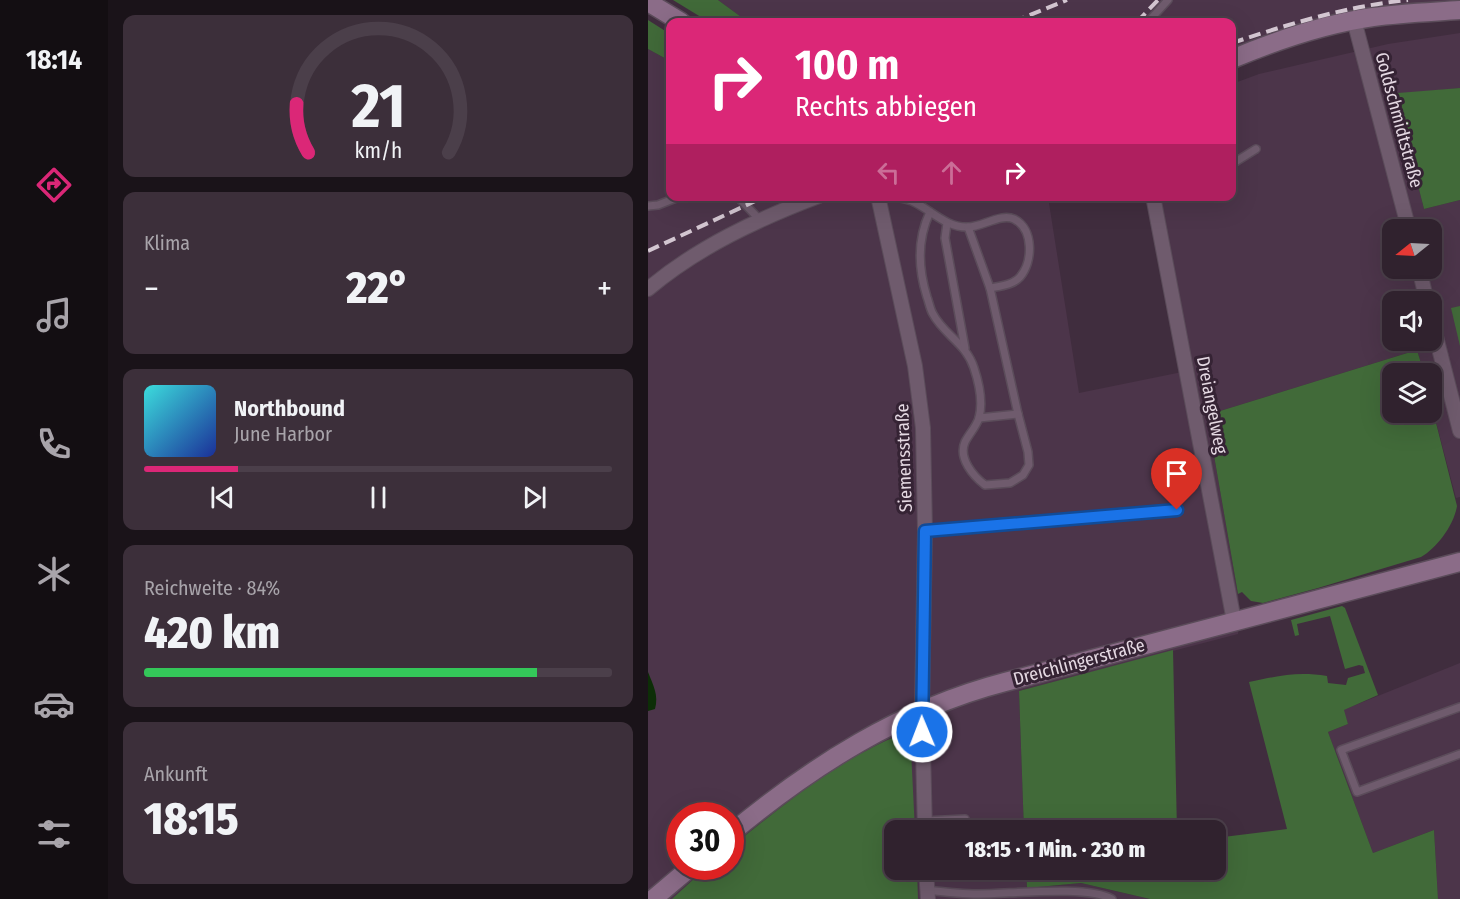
<!DOCTYPE html>
<html lang="de">
<meta charset="utf-8">
<style>
:root{--surface:#30222e;--page:#3c2f3a;--text:#f1f3f6;--muted:#a8a4aa;--line:#4b3f4a;--accent:#db2777}
body{margin:0;font-family:"Fira Sans Condensed",sans-serif;background:var(--page);color:var(--text);height:100vh;display:flex;flex-direction:column;font-size:22px;white-space:nowrap}
*{box-sizing:border-box;margin:0}
p{font-size:20px;color:var(--muted)}
.icon{flex:none;width:33px;height:33px;fill:none;stroke:currentColor;stroke-width:2;stroke-linecap:round;stroke-linejoin:round}
.map{position:relative;flex:1;overflow:hidden}
.drawer{display:flex;flex-direction:column;gap:15px;padding:15px;background:#1a1319;width:540px}
.drawer>*{flex:none}
.top-card{position:absolute;left:18px;top:18px;width:570px;height:183px;border-radius:12px;box-shadow:0 6px 24px #0002,0 0 0 2px var(--line);background:#db2777;color:#fff;overflow:hidden}
.needle{width:39px;rotate:252deg}
.fabs{position:absolute;left:734px;top:219px;display:grid;gap:12px}
.fabs a{display:grid;place-items:center;width:60px;height:60px;border-radius:12px;background:var(--surface);box-shadow:0 6px 24px #0002,0 0 0 2px var(--line);font-size:30px}
.speed{position:absolute;left:18px;top:802px;display:flex;gap:12px;font-size:30px;font-weight:700;text-align:center}
.speed>*{display:grid;place-content:center;width:78px;height:78px;border-radius:50%;background:var(--surface);box-shadow:0 6px 24px #0002,0 0 0 2px var(--line);line-height:1}
.speed .limit{border:9px solid #d22;background:#fff;color:#111}
.pin{position:absolute;display:grid;place-items:center;width:51px;height:51px;color:#fff;margin:-62px -26px;border-radius:50% 50% 50% 0;rotate:-45deg;box-shadow:0 0 6px #0007}
.pin .icon{rotate:45deg}
.me{position:absolute;width:66px;margin:-33px;rotate:359deg;stroke-linejoin:round;filter:drop-shadow(0 0 4px #0008)}
.turn{display:flex;align-items:center;gap:21px;height:126px;padding:0 30px;font-size:27px}
.turn .icon{width:78px;height:78px;stroke-width:2.5}
.turn b{display:block;font-size:42px;line-height:51px}
.lanes{display:flex;align-items:center;height:57px;padding:0 30px;background:#0003;justify-content:center;gap:30px;direction:ltr}
.lanes .off{opacity:.35}
.big{font-size:45px;font-weight:800;line-height:1.1}
.drawer .widget{flex:1;display:flex;flex-direction:column;justify-content:center;gap:9px;min-width:0;padding:0 21px;border-radius:12px;background:var(--page)}
.drawer .dial{align-items:center;gap:0}
.dial svg{height:156px;overflow:visible;fill:none;stroke:var(--line);stroke-width:7;stroke-linecap:round;text-anchor:middle}
.dial text{fill:var(--text);stroke:none}
.song{display:flex;align-items:center;gap:18px}
.cover{width:72px;height:72px;border-radius:9px;background:linear-gradient(135deg,hsl(180 70% 55%),hsl(230 70% 35%))}
.played{height:6px;border-radius:3px;background:linear-gradient(90deg,var(--accent) 20%,var(--line) 20%)}
.keys{display:flex;justify-content:space-around;direction:ltr}
.heat{display:flex;justify-content:space-between;align-items:center;font-size:33px;direction:ltr}
.charge{height:9px;border-radius:4px;background:linear-gradient(90deg,#34c759 84%,var(--line) 0)}
.trip{position:absolute;left:236px;top:820px;width:342px;height:60px;border-radius:12px;background:var(--surface);box-shadow:0 6px 24px #0002,0 0 0 2px var(--line);font-weight:800;line-height:60px;text-align:center}
main{display:flex;flex:1;min-height:0}
.tabs{display:flex;flex-direction:column;width:108px;justify-content:space-around;align-items:center;background:#130e12;color:var(--muted)}
.tabs .icon{width:42px;height:42px}
.tabs .selected{color:var(--accent)}
.tabs b{font-size:27px;color:var(--text)}
.map>svg:first-child{display:block}
.built{fill:#4c354a;fill-rule:evenodd}
.green{fill:#416a39}
.water{fill:#0d2e07}
.lines{fill:none;stroke-linecap:round;stroke-linejoin:round}
.lane-casing{stroke:#5b4c5a;stroke-width:10}
.street-casing{stroke:#5b4c5a;stroke-width:16}
.secondary-casing{stroke:#5b4c5a;stroke-width:21}
.lane{stroke:#6f5b6d;stroke-width:7}
.street{stroke:#6f5b6d;stroke-width:14}
.secondary{stroke:#8b6c88;stroke-width:18}
.rail{stroke:#d3c6d1;stroke-width:4;stroke-dasharray:12 6;stroke-linecap:butt}
.route-casing{stroke:#114b97;stroke-width:15}
.route{stroke:#1a73e8;stroke-width:10}
.labels{text-anchor:middle;stroke-width:6;stroke-linejoin:round;paint-order:stroke}
.street-label{font-size:18px;fill:#e5d9e3;stroke:#352334}
</style>
<main>
<nav class="tabs">
<b>18:14</b>
<svg class="icon selected" aria-label="directions" viewBox="0 0 24 24"><path d="M12 3l9 9-9 9-9-9zM9 14v-3h6M13 9l2 2-2 2"/></svg>
<svg class="icon" aria-label="music" viewBox="0 0 24 24"><path d="M9 18V5l10-2v13"/><circle cx="6" cy="18" r="3"/><circle cx="16" cy="16" r="3"/></svg>
<svg class="icon" aria-label="phone" viewBox="0 0 24 24"><path d="M5 4h4l2 5-3 2q2 4 5 5l2-3 5 2v4C11 20 4 13 5 4z"/></svg>
<svg class="icon" aria-label="climate" viewBox="0 0 24 24"><path d="M12 3v18M4 7l16 10M4 17L20 7"/></svg>
<svg class="icon" aria-label="car" viewBox="0 0 24 24"><path d="M5 17H2v-5l4-1 3-4h7l3 4 3 1v5h-3M9 17h6M6 11h13"/><circle cx="7" cy="17" r="2"/><circle cx="17" cy="17" r="2"/></svg>
<svg class="icon" aria-label="filters" viewBox="0 0 24 24"><path d="M4 7h16M4 17h16"/><circle cx="9" cy="7" r="2"/><circle cx="15" cy="17" r="2"/></svg>
</nav>
<section class="drawer">
<div class="widget dial"><svg viewBox="0 0 100 80">
<path d="M14 69A42 42 0 1 1 86 69"/>
<path d="M14 69A42 42 0 0 1 8 44" stroke="#db2777"/>
<text x="50" y="56" font-size="32" font-weight="700">21</text>
<text x="50" y="72" font-size="11">km/h</text>
</svg></div>
<div class="widget"><p>Klima</p>
<div class="heat"><a>−</a><b class="big">22°</b><a>+</a></div>
</div>
<div class="widget">
<div class="song"><i class="cover"></i><div><b>Northbound</b><p>June Harbor</p></div></div>
<div class="played"></div>
<div class="keys"><svg class="icon" aria-label="previous" viewBox="0 0 24 24"><path d="M18 5L8 12l10 7zM5 5v14"/></svg><svg class="icon" aria-label="pause" viewBox="0 0 24 24"><path d="M8 5v14M16 5v14"/></svg><svg class="icon" aria-label="next" viewBox="0 0 24 24"><path d="M6 5l10 7-10 7zM19 5v14"/></svg></div>
</div>
<div class="widget"><p>Reichweite · 84%</p><b class="big">420 km</b><div class="charge"></div></div>
<div class="widget"><p>Ankunft</p><b class="big">18:15</b></div>
</section>
<div class="map">
<svg width="812" height="899" viewBox="0 0 812 899">
<rect width="100%" height="100%" fill="#402d3e"/>
<g class="built">
<path d="M70,0H812V2L600,44L584,49V22H100Z"/>
<path d="M812,33V88L750,94L759,142L776,209L812,200V497L808,498L783,403V374L776,373L769,350L559,415L590,594L592,611L590,634L371,691L376,831H246V870H378L379,888L433,883L502,899H0V49L22,61V196L400,197L431,393L539,371L505,197L584,196V84L611,74L740,44ZM744,230H783V268H744ZM744,302H783V340H744ZM32,816H82V867H32Z"/>
<path d="M812,663V899H790L786,830L725,853L680,732L700,724L695,710Z"/>
</g>
<g class="green">
<path d="M25,0H70L100,22H61Z"/>
<path d="M0,20L22,34V61L0,49Z"/>
<path d="M812,88V200L776,209L759,142L750,93Z"/>
<path d="M812,306V346L803,308Z"/>
<path d="M769,350L776,373L744,374V412H783V403L809,506C806,525 789,548 773,557L670,588L615,603L603,601L594,592L590,594L559,415Z"/>
<path d="M694,606L697,608L730,695L696,710L700,724L680,732L725,853L786,830L790,899H502L433,883L379,888L378,870H567V838L639,829L601,682C630,676 649,671 679,676L680,683L698,685L700,678L717,673L715,666L711,665L697,669L682,616L649,624L651,635L647,636L643,620Z"/>
<path d="M525,650L529,831H376L371,691Z"/>
<path d="M250,736C258,737 260,742 263,750L267,831H246V870H269L270,899H24L59,867H82L83,847C123,815 163,782 208,756C222,749 235,741 250,736Z"/>
</g>
<path class="water" d="M0,672C5,685 11,695 7,709L0,711Z"/>
<g class="lines">
<g class="lane-casing">
<g id="lane">
<path d="M500,22L520,0"/>
<path d="M584,164L608,149"/>
<path d="M89,196L112,220"/>
<path d="M244,196C251,198 260,199 266,202C284,211 299,228 320,227C334,227 353,213 366,219C386,229 385,262 372,277C365,285 352,286 342,288"/>
<path d="M0,206L10,205L33,196"/>
<path d="M282,212C269,239 270,268 279,297C281,302 282,309 285,314C296,335 318,343 326,368C331,383 335,403 331,418C328,427 321,434 317,442C310,458 325,476 337,485L362,483L375,475L381,465L380,452L370,414L342,288L320,227"/>
<path d="M299,223L297,238L317,348"/>
<path d="M331,418L370,414"/>
<path d="M277,531L529,510"/>
<path d="M812,707L693,750L709,792L812,754"/>
<path d="M277,821L317,819"/>
<path d="M279,890C296,892 313,894 330,894C363,894 439,885 464,899"/>
</g>
</g>
<g class="street-casing">
<g id="street">
<path d="M706,20L761,230"/>
<path d="M230,196L267,366L275,428L277,531L274,710L277,831"/>
<path d="M505,196L586,621"/>
<path d="M771,268L779,302"/>
<path d="M0,289C50,247 110,219 171,196"/>
<path d="M783,317L812,431"/>
<path d="M278,870L280,899"/>
</g>
</g>
<g class="secondary-casing">
<g id="secondary">
<path d="M0,2L33,22"/>
<path d="M584,59C629,40 676,24 725,17C753,13 783,12 812,10"/>
<path d="M82,834C164,766 253,709 357,682L812,562"/>
<path d="M5,899L43,867"/>
</g>
</g>
<use href="#lane" class="lane"/>
<use href="#street" class="street"/>
<use href="#secondary" class="secondary"/>
<g class="rail">
<path d="M365,22L419,0"/>
<path d="M489,22L510,0"/>
<path d="M584,43C641,24 699,6 760,0"/>
<path d="M0,251L118,196"/>
</g>
</g>
<g class="lines">
<g class="route-casing">
<path id="route" d="M274,732L277,531L529,510"/>
</g>
<use href="#route" class="route"/>
</g>
<g class="labels">
<g class="street-label">
<text transform="translate(751 120) rotate(75)" y="6">Goldschmidtstraße</text>
<text transform="translate(564 405) rotate(79)" y="6">Dreiangelweg</text>
<text transform="translate(256 458) rotate(-92)" y="6">Siemensstraße</text>
<text transform="translate(431 662) rotate(-15)" y="6">Dreichlingerstraße</text>
</g>
</g>
</svg>
<div class="fabs">
<a><svg class="needle" viewBox="-14 -14 28 28"><path d="M0-13l5 13h-10z" fill="#e53935"/><path d="M0 13l5-13h-10z" fill="#a8a4aa"/></svg></a>
<a><svg class="icon" aria-label="sound" viewBox="0 0 24 24"><path d="M4 9h4l5-4v14l-5-4H4zM17 9q2 3 0 6"/></svg></a>
<a><svg class="icon" aria-label="layers" viewBox="0 0 24 24"><path d="M12 4l9 5-9 5-9-5zM3 14l9 5 9-5"/></svg></a>
</div>
<div class="speed"><div class="limit">30</div></div>
<div class="pin" style="left:529px;top:510px;background:#d93025"><svg class="icon" aria-label="arrive" viewBox="0 0 24 24"><path d="M6 21V4h12l-3 4 3 4H6"/></svg></div>
<svg class="me" style="left:274px;top:732px" viewBox="-20 -20 40 40"><circle r="17" fill="#1a73e8" stroke="#fff" stroke-width="3"/><path d="M0-11L8 9 0 5-8 9z" fill="#fff"/></svg>
<div class="trip">18:15 · 1 Min. · 230 m</div>
<div class="top-card">
<div class="turn"><svg class="icon" aria-label="right" viewBox="0 0 24 24"><path d="M7 20v-9h11M14 6l5 5-5 5"/></svg><div><b>100 m</b>Rechts abbiegen</div></div>
<div class="lanes"><svg class="icon off" aria-label="left" viewBox="0 0 24 24"><path d="M17 20v-9H6M10 6l-5 5 5 5"/></svg><svg class="icon off" aria-label="ahead" viewBox="0 0 24 24"><path d="M12 20V5M6 11l6-6 6 6"/></svg><svg class="icon" aria-label="right" viewBox="0 0 24 24"><path d="M7 20v-9h11M14 6l5 5-5 5"/></svg></div>
</div>
</div>
</main>
